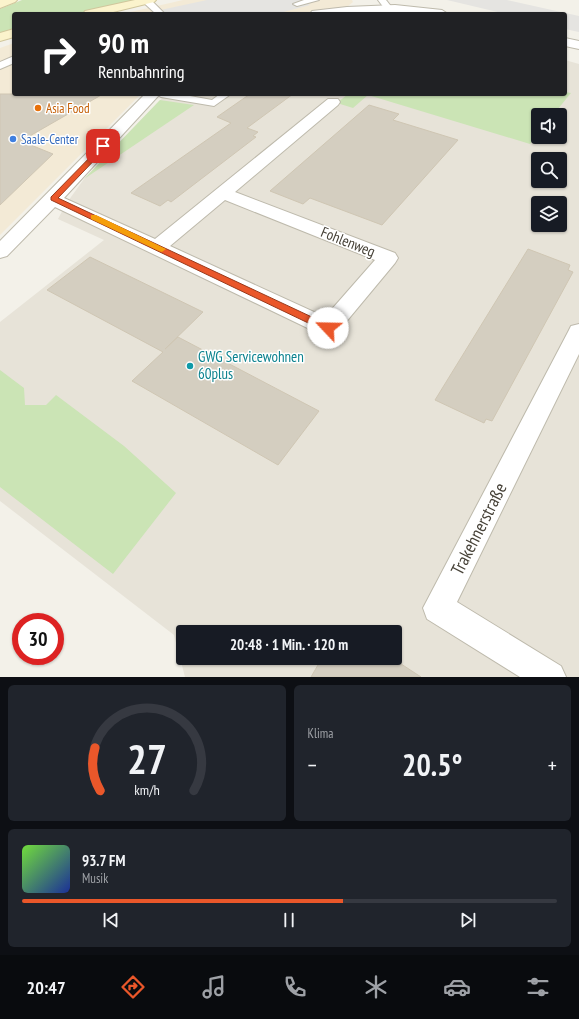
<!DOCTYPE html>
<html lang="de">
<meta charset="utf-8">
<style>
:root{--surface:#171b24;--page:#20242c;--text:#f1f3f6;--muted:#9ea1a6;--line:#363941;--accent:#ea572a}
body{margin:0;font-family:"PT Sans Narrow",sans-serif;background:var(--page);color:var(--text);height:100vh;display:flex;flex-direction:column;font-size:15px;white-space:nowrap}
*{box-sizing:border-box;margin:0}
p{font-size:13px;color:var(--muted)}
.icon{flex:none;width:22px;height:22px;fill:none;stroke:currentColor;stroke-width:2;stroke-linecap:round;stroke-linejoin:round}
.map{position:relative;height:677px;overflow:hidden}
.side{display:flex;flex-direction:column;gap:8px;padding:8px;background:#0d0f14;flex:1}
.side>*{flex:none}
.top-card{position:absolute;left:12px;top:12px;width:555px;height:84px;border-radius:4px;box-shadow:0 1px 3px #0004;background:#202124;color:#fff;overflow:hidden}
.controls{position:absolute;left:531px;top:108px;display:grid;gap:8px}
.controls a{display:grid;place-items:center;width:36px;height:36px;border-radius:4px;background:var(--surface);box-shadow:0 1px 3px #0004;font-size:20px}
.speed{position:absolute;left:12px;top:613px;display:flex;gap:8px;font-size:20px;font-weight:700;text-align:center}
.speed>*{display:grid;place-content:center;width:52px;height:52px;border-radius:50%;background:var(--surface);box-shadow:0 1px 3px #0004;line-height:1}
.speed .limit{border:6px solid #d22;background:#fff;color:#111}
.pin{position:absolute;display:grid;place-items:center;width:34px;height:34px;color:#fff;margin:-17px;border-radius:8px;box-shadow:0 2px 6px #0006}
.me{position:absolute;width:44px;margin:-22px;rotate:294deg;stroke-linejoin:round;filter:drop-shadow(0 0 3px #0008)}
.turn{display:flex;align-items:center;gap:14px;height:84px;padding:0 20px;font-size:18px}
.turn .icon{width:52px;height:52px;stroke-width:2.5}
.turn b{display:block;font-size:28px;line-height:34px}
.big{font-size:30px;font-weight:600;line-height:1.1}
.side .widget{flex:1;display:flex;flex-direction:column;justify-content:center;gap:6px;min-width:0;padding:0 14px;border-radius:6px;background:var(--page)}
.side .dial{align-items:center;gap:0}
.dial svg{height:104px;overflow:visible;fill:none;stroke:var(--line);stroke-width:7;stroke-linecap:round;text-anchor:middle}
.dial text{fill:var(--text);stroke:none}
.song{display:flex;align-items:center;gap:12px}
.cover{width:48px;height:48px;border-radius:6px;background:linear-gradient(135deg,hsl(100 70% 55%),hsl(230 70% 35%))}
.played{height:4px;border-radius:2px;background:linear-gradient(90deg,var(--accent) 60%,var(--line) 60%)}
.keys{display:flex;justify-content:space-around;direction:ltr}
.heat{display:flex;justify-content:space-between;align-items:center;font-size:22px;direction:ltr}
.side .tiles{flex:1;display:grid;gap:8px;grid-template-columns:1fr 1fr}
.widget:last-child{grid-column:span 2}
.trip{position:absolute;left:176px;top:625px;width:226px;height:40px;border-radius:4px;background:var(--surface);box-shadow:0 1px 3px #0004;font-weight:600;line-height:40px;text-align:center}
.menu{display:flex;height:64px;justify-content:space-around;align-items:center;background:#090b0e;color:var(--muted)}
.menu .icon{width:28px;height:28px}
.menu .on{color:var(--accent)}
.menu b{font-size:18px;color:var(--text)}
.map>svg:first-child{display:block}
.residential{fill:#e7e3d8;fill-rule:evenodd}
.commercial{fill:#f3ead6}
.green{fill:#cbe4b5}
.parking{fill:#e5e4e1}
.building{fill:#d4cec0;stroke:#cfc6b3}
.lines{fill:none;stroke-linecap:round;stroke-linejoin:round}
.lane-casing{stroke:#bebaac;stroke-width:2}
.street-casing{stroke:#bebaac;stroke-width:2}
.secondary-casing{stroke:#d0c69c;stroke-width:2}
.lane{fill:#fff;fill-rule:evenodd}
.street{fill:#fff;fill-rule:evenodd}
.secondary{fill:#fbf3cc;fill-rule:evenodd}
.route{fill:#ea572a;stroke:#98391b}
.slow{fill:#f59e0b}
.food-dot{fill:#e8710a;stroke:#fff;stroke-width:1.5}
.shop-dot{fill:#3f7fe0;stroke:#fff;stroke-width:1.5}
.culture-dot{fill:#0f9aa8;stroke:#fff;stroke-width:1.5}
.labels{text-anchor:middle;stroke-width:3;stroke-linejoin:round;paint-order:stroke}
.far-food-label{font-size:13px;fill:#c56008;stroke:#fff;text-anchor:start}
.far-shop-label{font-size:13px;fill:#366cbe;stroke:#fff;text-anchor:start}
.street-label{font-size:15px;fill:#474238;stroke:#fff}
.culture-label{font-size:15px;fill:#0d838f;stroke:#fff;text-anchor:start}
.near-street-label{font-size:18px;fill:#474238;stroke:#fff}
</style>
<div class="map">
<svg width="579" height="677" viewBox="0 0 579 677">
<rect width="100%" height="100%" fill="#f3f1e9"/>
<path class="residential" d="M565,60L579,64V677H185L174,635L0,501V322L104,240L58,219L66,204L84,179L166,94H565ZM538,115H560V137H538ZM538,159H560V181H538ZM538,203H560V225H538ZM183,632H395V658H183Z"/>
<g class="commercial">
<path d="M183,0H352L353,2L347,7L294,14H122Z"/>
<path d="M14,43V94H141L0,235V48Z"/>
</g>
<g class="green">
<path d="M22,0H136L75,14H14V30L0,34V9Z"/>
<path d="M565,92L571,93L553,115H538V135L530,144L368,95L353,108L337,103L348,94H565Z"/>
<path d="M160,100L194,105L84,179Z"/>
<path d="M0,370L24,388L25,405H46L56,395L124,446L176,493L113,574L0,487Z"/>
</g>
<g class="parking">
<path d="M207,0H302L310,5L276,14H142Z"/>
<path d="M447,0H507L579,16V32L565,29V14H506Z"/>
</g>
<g class="building">
<path d="M0,94H103L21,141L53,154L0,205Z"/>
<path d="M250,94H293L247,128L258,132L253,136L256,137L171,202L168,200L160,206L131,193L231,123L217,117Z"/>
<path d="M369,105L399,114L393,120L458,140L382,225L310,198L303,204L270,191Z"/>
<path d="M528,249L570,265L568,270L573,272L492,421L486,419L484,423L435,400Z"/>
<path d="M90,257L203,312L165,349L178,337L319,411L278,465L132,381L163,352L47,290Z"/>
<path d="M322,658H392L421,677H311Z"/>
</g>
<g class="lines">
<g class="lane-casing">
<g id="lane">
<path d="M144,0H151L165,14H156L144,3Z"/>
<path d="M304,0H319L297,6L293,4Z"/>
<path d="M378,0H386L394,10L393,12H387Z"/>
<path d="M14,56V63L0,69V62Z"/>
<path d="M156,94H179L212,100L220,94H231L214,106L161,97Z"/>
</g>
</g>
<g class="street-casing">
<g id="street">
<path d="M395,5L442,10L448,14L379,12L310,14L312,11L347,7Z"/>
<path d="M565,38L579,41V49L565,46Z"/>
<path d="M145,94H160L64,198L155,239L328,99H338L340,102L338,105L235,192L395,253L398,258L395,263L336,334L328,336L320,334L55,207L7,256L0,258V241ZM225,200L375,260L325,317L170,246Z"/>
<path d="M579,324V354L457,602L561,666L566,677H520L427,619L423,608L568,332L571,326Z"/>
</g>
</g>
<g class="secondary-casing">
<g id="secondary">
<path d="M0,0H17L15,2L0,8Z"/>
<path d="M135,0H156L154,2L105,14H83L85,11Z"/>
<path d="M14,29V37L0,41V33Z"/>
</g>
</g>
<use href="#lane" class="lane"/>
<use href="#street" class="street"/>
<use href="#secondary" class="secondary"/>
</g>
<path class="route" d="M103,144L106,145V148L58,198L331,326V331H325L51,200V197Z"/>
<path class="slow" d="M91,215H96L166,249L162,252L159,251L91,219Z"/>
<circle class="food-dot" cx="38" cy="108" r="4"/>
<circle class="shop-dot" cx="13" cy="139" r="4"/>
<circle class="culture-dot" cx="190" cy="366" r="4"/>
<g class="labels">
<g class="far-food-label">
<text x="46" y="113">Asia Food</text>
</g>
<g class="far-shop-label">
<text x="21" y="144">Saale-Center</text>
</g>
<g class="street-label">
<text transform="translate(348 242) rotate(22)" y="5">Fohlenweg</text>
</g>
<g class="culture-label">
<text x="198" y="362">GWG Servicewohnen<tspan x="198" dy="17">60plus</tspan></text>
</g>
<g class="near-street-label">
<text transform="translate(479 529) rotate(-63)" y="6">Trakehnerstraße</text>
</g>
</g>
</svg>
<div class="controls">
<a><svg class="icon" aria-label="sound" viewBox="0 0 24 24"><path d="M4 9h4l5-4v14l-5-4H4zM17 9q2 3 0 6"/></svg></a>
<a><svg class="icon" aria-label="search" viewBox="0 0 24 24"><circle cx="10" cy="10" r="6"/><path d="M15 15l6 6"/></svg></a>
<a><svg class="icon" aria-label="layers" viewBox="0 0 24 24"><path d="M12 4l9 5-9 5-9-5zM3 14l9 5 9-5"/></svg></a>
</div>
<div class="speed"><div class="limit">30</div></div>
<div class="pin" style="left:103px;top:146px;background:#d93025"><svg class="icon" aria-label="arrive" viewBox="0 0 24 24"><path d="M6 21V4h12l-3 4 3 4H6"/></svg></div>
<svg class="me" style="left:328px;top:328px" viewBox="-20 -20 40 40"><circle r="19" fill="#fff"/><path d="M0-13L10 11 0 6-10 11z" fill="#ea572a"/></svg>
<div class="trip">20:48 · 1 Min. · 120 m</div>
<div class="top-card">
<div class="turn"><svg class="icon" aria-label="right" viewBox="0 0 24 24"><path d="M7 20v-9h11M14 6l5 5-5 5"/></svg><div><b>90 m</b>Rennbahnring</div></div>
</div>
</div>
<section class="side">
<div class="tiles">
<div class="widget dial"><svg viewBox="0 0 100 80">
<path d="M14 69A42 42 0 1 1 86 69"/>
<path d="M14 69A42 42 0 0 1 10 36" stroke="#ea572a"/>
<text x="50" y="56" font-size="32" font-weight="700">27</text>
<text x="50" y="72" font-size="11">km/h</text>
</svg></div>
<div class="widget"><p>Klima</p>
<div class="heat"><a>−</a><b class="big">20.5°</b><a>+</a></div>
</div>
<div class="widget">
<div class="song"><i class="cover"></i><div><b>93.7 FM</b><p>Musik</p></div></div>
<div class="played"></div>
<div class="keys"><svg class="icon" aria-label="previous" viewBox="0 0 24 24"><path d="M18 5L8 12l10 7zM5 5v14"/></svg><svg class="icon" aria-label="pause" viewBox="0 0 24 24"><path d="M8 5v14M16 5v14"/></svg><svg class="icon" aria-label="next" viewBox="0 0 24 24"><path d="M6 5l10 7-10 7zM19 5v14"/></svg></div>
</div>
</div>
</section>
<nav class="menu">
<b>20:47</b>
<svg class="icon on" aria-label="directions" viewBox="0 0 24 24"><path d="M12 3l9 9-9 9-9-9zM9 14v-3h6M13 9l2 2-2 2"/></svg>
<svg class="icon" aria-label="music" viewBox="0 0 24 24"><path d="M9 18V5l10-2v13"/><circle cx="6" cy="18" r="3"/><circle cx="16" cy="16" r="3"/></svg>
<svg class="icon" aria-label="phone" viewBox="0 0 24 24"><path d="M5 4h4l2 5-3 2q2 4 5 5l2-3 5 2v4C11 20 4 13 5 4z"/></svg>
<svg class="icon" aria-label="climate" viewBox="0 0 24 24"><path d="M12 3v18M4 7l16 10M4 17L20 7"/></svg>
<svg class="icon" aria-label="car" viewBox="0 0 24 24"><path d="M5 17H2v-5l4-1 3-4h7l3 4 3 1v5h-3M9 17h6M6 11h13"/><circle cx="7" cy="17" r="2"/><circle cx="17" cy="17" r="2"/></svg>
<svg class="icon" aria-label="filters" viewBox="0 0 24 24"><path d="M4 7h16M4 17h16"/><circle cx="9" cy="7" r="2"/><circle cx="15" cy="17" r="2"/></svg>
</nav>
